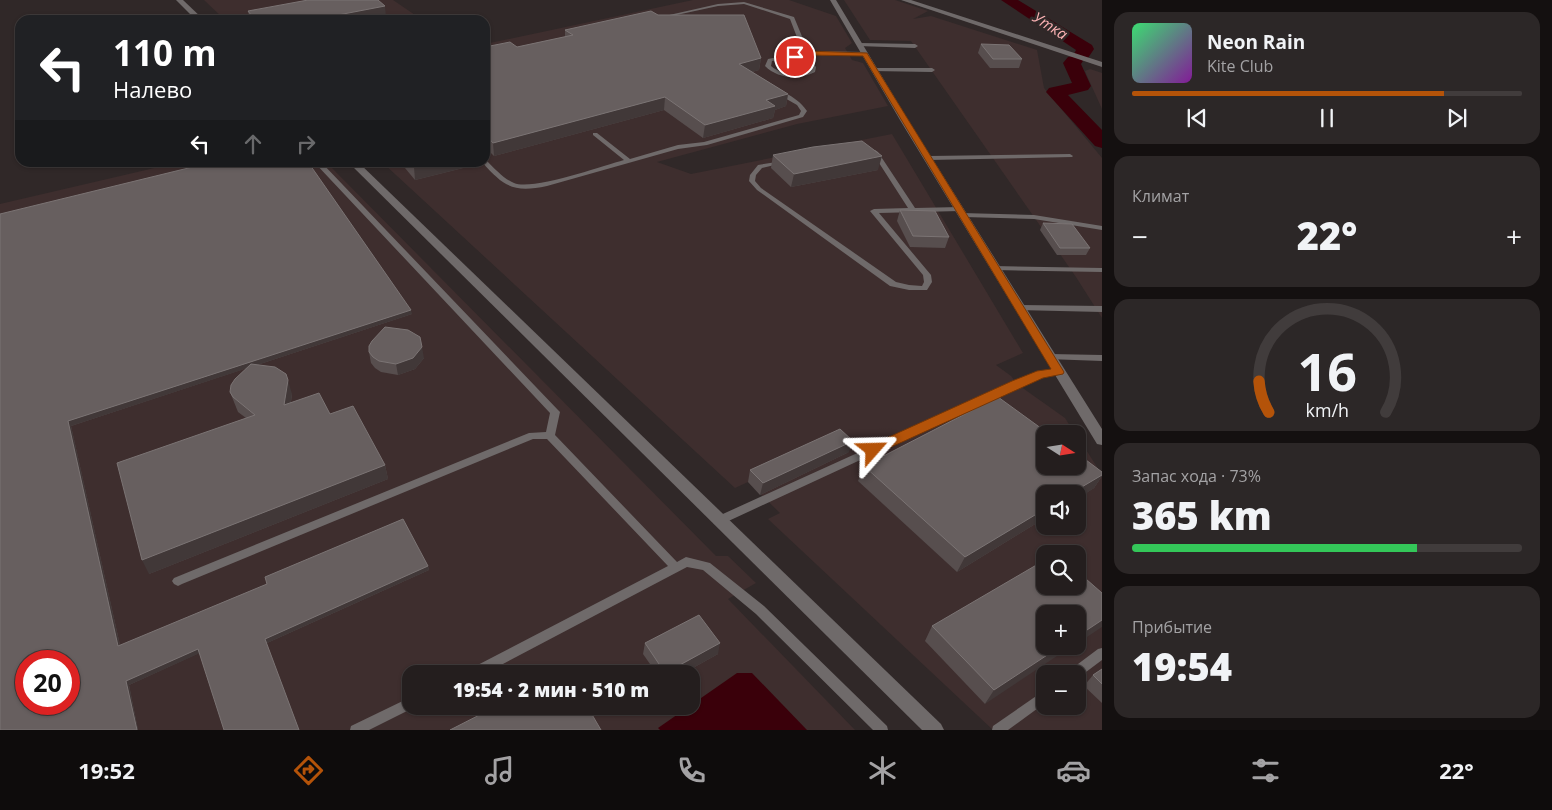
<!DOCTYPE html>
<html lang="ru">
<meta charset="utf-8">
<style>
:root{--surface:#241e1e;--page:#2c2727;--text:#f1f3f6;--muted:#a3a2a4;--line:#413c3c;--accent:#b45309}
body{margin:0;font-family:"Open Sans",sans-serif;background:var(--page);color:var(--text);height:100vh;display:flex;flex-direction:column;font-size:19px;white-space:nowrap}
*{box-sizing:border-box;margin:0}
p{font-size:16px;color:var(--muted)}
.icon{flex:none;width:28px;height:28px;fill:none;stroke:currentColor;stroke-width:2;stroke-linecap:round;stroke-linejoin:round}
.map{position:relative;flex:1;overflow:hidden}
.panel{display:flex;flex-direction:column;gap:12px;padding:12px;background:#141010;width:450px}
.panel>*{flex:none}
.hud{position:absolute;left:15px;top:15px;width:475px;height:152px;border-radius:15px;box-shadow:0 1px 4px #0004,0 0 0 1px var(--line);background:#202124;color:#fff;overflow:hidden}
.needle{width:32px;rotate:102deg}
.tools{position:absolute;left:1036px;top:425px;display:grid;gap:10px}
.tools a{display:grid;place-items:center;width:50px;height:50px;border-radius:10px;background:var(--surface);box-shadow:0 1px 4px #0004,0 0 0 1px var(--line);font-size:25px}
.speed{position:absolute;left:15px;top:650px;display:flex;gap:10px;font-size:25px;font-weight:700;text-align:center}
.speed>*{display:grid;place-content:center;width:65px;height:65px;border-radius:50%;background:var(--surface);box-shadow:0 1px 4px #0004,0 0 0 1px var(--line);line-height:1}
.speed .limit{border:8px solid #d22;background:#fff;color:#111}
.pin{position:absolute;display:grid;place-items:center;width:42px;height:42px;color:#fff;margin:-21px;border:2px solid #fff;border-radius:50%;box-shadow:0 1px 5px #0007}
.me{position:absolute;width:55px;margin:-28px;rotate:65deg;stroke-linejoin:round;filter:drop-shadow(0 0 4px #0008)}
.turn{display:flex;align-items:center;gap:18px;height:105px;padding:0 15px;font-size:22px}
.turn .icon{width:65px;height:65px;stroke-width:2.5}
.turn b{display:block;font-size:35px;line-height:42px}
.lanes{display:flex;align-items:center;height:48px;padding:0 15px;background:#0003;justify-content:center;gap:25px;direction:ltr}
.lanes .off{opacity:.35}
.big{font-size:38px;font-weight:800;line-height:1.1}
.panel .widget{flex:1;display:flex;flex-direction:column;justify-content:center;gap:8px;min-width:0;padding:0 18px;border-radius:15px;background:var(--page)}
.panel .dial{align-items:center;gap:0}
.dial svg{height:130px;overflow:visible;fill:none;stroke:var(--line);stroke-width:7;stroke-linecap:round;text-anchor:middle}
.dial text{fill:var(--text);stroke:none}
.song{display:flex;align-items:center;gap:15px}
.cover{width:60px;height:60px;border-radius:8px;background:linear-gradient(135deg,hsl(140 70% 55%),hsl(290 70% 35%))}
.played{height:5px;border-radius:2px;background:linear-gradient(90deg,var(--accent) 80%,var(--line) 80%)}
.keys{display:flex;justify-content:space-around;direction:ltr}
.heat{display:flex;justify-content:space-between;align-items:center;font-size:28px;direction:ltr}
.charge{height:8px;border-radius:4px;background:linear-gradient(90deg,#34c759 73%,var(--line) 0)}
.trip{position:absolute;left:402px;top:665px;width:298px;height:50px;border-radius:15px;background:var(--surface);box-shadow:0 1px 4px #0004,0 0 0 1px var(--line);font-weight:800;line-height:50px;text-align:center}
.tab-bar{display:flex;height:80px;justify-content:space-around;align-items:center;background:#0e0c0c;color:var(--muted)}
.tab-bar .icon{width:35px;height:35px}
.tab-bar .active{color:var(--accent)}
.tab-bar b{font-size:22px;color:var(--text)}
main{display:flex;flex:1;min-height:0}
.map>svg:first-child{display:block}
.built{fill:#3e2e2e;fill-rule:evenodd}
.water{fill:#3a000a}
.lines{fill:none;stroke-linecap:round;stroke-linejoin:round}
.river{fill:#3a000a;fill-rule:evenodd}
.lane{fill:#6f6a6a;fill-rule:evenodd}
.street{fill:#6f6a6a;fill-rule:evenodd}
.wall{fill:#574e4e}
.shaded-wall{fill:#413838}
.building{fill:#675f5f;stroke:#7b7474;fill-rule:evenodd}
.route{fill:#b45309;stroke:#753606}
.labels{text-anchor:middle;stroke-width:5;stroke-linejoin:round;paint-order:stroke}
.far-water-label{font-size:15px;font-style:italic;fill:#fcb3b5;stroke:#302828}
</style>
<main>
<div class="map">
<svg width="1102" height="730" viewBox="0 0 1102 730">
<rect width="100%" height="100%" fill="#302828"/>
<g class="built">
<path d="M204,0H393L418,17L401,20H225Z"/>
<path d="M693,0H789L836,16L852,43L845,48L852,60L863,63L888,106L797,124L657,162L691,174L892,134L1023,353L996,365L1011,376L1017,384L1065,418L1075,434H1045V466H1078V437L1102,475V730H993L768,519L780,513L748,482L735,488L383,163L485,162V44ZM1045,494H1078V526H1045ZM1045,554H1078V586H1045ZM1045,614H1078V646H1045ZM1045,674H1078V706H1045Z"/>
<path d="M844,0H895L928,11L913,19L931,16L1037,50L1044,88L1102,158V318L1076,277L911,41L870,40Z"/>
<path d="M1090,69L1102,73V109L1088,78L1085,71Z"/>
<path d="M176,163H327L716,556H728L756,583L728,599L855,730H0V204ZM26,661H69V704H26ZM411,674H691V706H411Z"/>
</g>
<path class="water" d="M737,673H752L807,730H660L658,728Z"/>
<g class="lines">
<path class="river" d="M1001,0H1018L1092,45L1094,49L1088,58L1081,59L1083,61L1081,64L1091,86L1088,90L1068,95L1102,130V148L1095,146L1046,92L1049,88L1072,83L1063,63L1068,57L1075,56L1074,54L1076,50Z"/>
<g class="lane">
<path d="M744,2L794,17L808,51L865,52L868,54L865,56L808,55L805,59L810,60L816,67L815,72C799,80 778,79 765,66L768,59L788,55L800,58L803,53L790,19L744,4L718,6L658,19L656,18L718,4ZM788,59L806,62L811,68V70C798,77 782,75 771,66L772,61Z"/>
<path d="M860,43L915,44L918,46L915,48L858,46L857,45Z"/>
<path d="M874,68H932L935,70L932,72L872,71V69Z"/>
<path d="M776,91C787,91 801,102 807,111L803,117L707,145L678,149L547,186C514,193 504,187 482,162H485V160L487,161C495,169 504,179 514,183C532,191 602,166 624,160L593,135V133H597L630,159L678,145L704,142L799,115L801,111L797,105L776,93Z"/>
<path d="M875,150L878,152L915,208L960,207L964,209L960,211L879,213L931,275L932,282L927,290H909L890,286L757,190L749,181L750,175L758,165L783,161V163L762,168L756,175L755,181L761,188L896,282L909,285L922,286L924,282L923,275L870,211L874,209L908,208L872,152Z"/>
<path d="M1070,154L1073,156L1072,157L929,160L926,158L929,156Z"/>
<path d="M314,162H321L558,410L560,412L555,435L677,562L686,557L710,563L764,606L887,726L888,730H873L756,614L703,570L687,567L484,674H466L468,670L668,566L547,439H533L182,584L178,586L174,584L172,581L174,578L529,433L546,432L550,413Z"/>
<path d="M961,213L1034,215L1102,226V230L1034,219L964,217L960,215Z"/>
<path d="M993,266L1102,268V272L996,270L992,268Z"/>
<path d="M1020,305L1102,306V312L1017,310L1016,308L1017,306Z"/>
<path d="M1050,354L1102,355V361L1047,359L1046,357L1047,355Z"/>
<path d="M1059,369L1062,370L1063,372L1062,374L1042,377L1020,386L722,524L718,525L714,524L713,521L714,518L1014,382L1038,372Z"/>
<path d="M1102,648V660L1078,678V674H1068L1070,670L1098,649Z"/>
<path d="M1045,690V703L1008,730H992L993,726Z"/>
<path d="M411,697V706L415,707L369,730H350L351,726Z"/>
</g>
<g class="street">
<path d="M176,0H183L204,20H196Z"/>
<path d="M830,0H836L908,120L1102,429V445L1097,444L900,120Z"/>
<path d="M901,0H911L1102,62V67Z"/>
<path d="M348,162H358L941,724L944,730H922Z"/>
</g>
</g>
<g class="wall">
<path d="M248,11L386,17L373,20H250Z"/>
<path d="M658,15L761,58L759,70L752,72L788,94L786,106L775,110L773,118L703,138L664,110L494,156L485,147V47H517L565,37V30Z"/>
<path d="M981,44L1022,59L1019,68H990L978,53Z"/>
<path d="M773,155L878,170L791,187L771,168Z"/>
<path d="M400,162H463V168L415,180Z"/>
<path d="M900,210L949,237L945,248L910,247L897,221Z"/>
<path d="M0,214L412,314L257,365L292,394L291,402L330,414L385,465L388,479L149,574L246,418L238,412L230,392L247,368L71,426L120,645L428,566L429,570L267,643L199,653L129,685L138,730H0Z"/>
<path d="M1043,223L1090,248L1086,255H1057L1040,230Z"/>
<path d="M369,352L424,358L415,369L398,375L381,372L375,368L371,363Z"/>
<path d="M849,452L760,495L748,482L750,470Z"/>
<path d="M864,466L1102,472V476L1094,488L957,572L858,481Z"/>
<path d="M1078,586L985,704L925,641L932,626Z"/>
<path d="M645,643L718,654L682,674H657L643,654Z"/>
<path d="M1102,669V703L1084,686L1093,675Z"/>
</g>
<g class="shaded-wall">
<path d="M385,6L386,17L373,20H312Z"/>
<path d="M761,58L759,70L737,76L739,64Z"/>
<path d="M788,94L786,106L775,110L773,118L703,138L705,125L766,100Z"/>
<path d="M665,97L664,110L494,156L493,143Z"/>
<path d="M882,156L878,170L791,187L794,174Z"/>
<path d="M432,162H463V168L415,180L414,167Z"/>
<path d="M411,310L412,314L71,426L121,650L118,646L68,421Z"/>
<path d="M422,347L424,358L415,369L398,375L396,364Z"/>
<path d="M288,380L292,394L288,419L284,405Z"/>
<path d="M853,441L849,452L760,495L763,483Z"/>
<path d="M385,465L388,479L149,574L142,560Z"/>
<path d="M1102,475V476L1094,488L1078,499V494H1070Z"/>
<path d="M1045,509V518L957,572L965,557Z"/>
<path d="M428,566L429,570L267,643L265,639Z"/>
<path d="M1102,620V627L1078,643V636Z"/>
<path d="M720,643L718,654L682,674H665Z"/>
<path d="M1061,646H1072L985,704L994,690Z"/>
<path d="M198,649L200,653L129,685L138,730H137L126,681Z"/>
</g>
<g class="building">
<path d="M308,0H378L385,6L312,20H255L248,11Z"/>
<path d="M651,11L658,15H744L761,58L739,64L788,94L766,100L775,106L705,125L665,97L493,143L485,134V47L510,42L517,47L573,35L565,30Z"/>
<path d="M981,44L1009,45L1022,59H993Z"/>
<path d="M862,141L882,156L794,174L773,155L813,147Z"/>
<path d="M213,162H308L411,310L68,421L118,646L267,584L265,577L403,519L428,566L265,639L299,730H224L198,649L126,681L137,730H0V214ZM26,661H69V704H26Z"/>
<path d="M410,162H432L414,167Z"/>
<path d="M900,210L935,211L949,237L913,236Z"/>
<path d="M1043,223L1072,224L1090,248H1060Z"/>
<path d="M385,327L408,330L420,337L422,347L413,358L396,364L379,361L373,357L369,352V346L372,341Z"/>
<path d="M251,364L275,367L286,374L288,380L284,405L319,393L330,414L353,406L385,465L142,560L117,463L255,415L233,397L230,392L231,385L235,379Z"/>
<path d="M998,397L1049,434H1045V466H1078V454L1102,472V475L1070,494H1045V509L965,557L864,466Z"/>
<path d="M840,429L853,441L763,483L750,470Z"/>
<path d="M1045,560V586H1078V572L1102,593V620L1078,636V614H1045V646H1061L994,690L932,626Z"/>
<path d="M699,615L720,643L665,673L645,643Z"/>
<path d="M1102,669V684L1093,675Z"/>
<path d="M565,671L567,674H560Z"/>
<path d="M497,706H587L601,730H450Z"/>
</g>
<path class="route" d="M806,51L867,53L1064,372L1063,374L1043,378L878,453H869L867,450L869,446L1012,381L1037,371L1051,369L863,56L808,55L802,61L792,57L795,55L801,56Z"/>
<g class="labels">
<g class="far-water-label">
<text transform="translate(1050 26) rotate(32)" y="5">Утка</text>
</g>
</g>
</svg>
<div class="tools">
<a><svg class="needle" viewBox="-14 -14 28 28"><path d="M0-13l5 13h-10z" fill="#e53935"/><path d="M0 13l5-13h-10z" fill="#a3a2a4"/></svg></a>
<a><svg class="icon" aria-label="sound" viewBox="0 0 24 24"><path d="M4 9h4l5-4v14l-5-4H4zM17 9q2 3 0 6"/></svg></a>
<a><svg class="icon" aria-label="search" viewBox="0 0 24 24"><circle cx="10" cy="10" r="6"/><path d="M15 15l6 6"/></svg></a>
<a>+</a>
<a>−</a>
</div>
<div class="speed"><div class="limit">20</div></div>
<div class="pin" style="left:795px;top:57px;background:#d93025"><svg class="icon" aria-label="arrive" viewBox="0 0 24 24"><path d="M6 21V4h12l-3 4 3 4H6"/></svg></div>
<svg class="me" style="left:873px;top:450px" viewBox="-20 -20 40 40"><path d="M0-17L14 15 0 8-14 15z" fill="#b45309" stroke="#fff" stroke-width="4"/></svg>
<div class="trip">19:54 · 2 мин · 510 m</div>
<div class="hud">
<div class="turn"><svg class="icon" aria-label="left" viewBox="0 0 24 24"><path d="M17 20v-9H6M10 6l-5 5 5 5"/></svg><div><b>110 m</b>Налево</div></div>
<div class="lanes"><svg class="icon" aria-label="left" viewBox="0 0 24 24"><path d="M17 20v-9H6M10 6l-5 5 5 5"/></svg><svg class="icon off" aria-label="ahead" viewBox="0 0 24 24"><path d="M12 20V5M6 11l6-6 6 6"/></svg><svg class="icon off" aria-label="right" viewBox="0 0 24 24"><path d="M7 20v-9h11M14 6l5 5-5 5"/></svg></div>
</div>
</div>
<section class="panel">
<div class="widget">
<div class="song"><i class="cover"></i><div><b>Neon Rain</b><p>Kite Club</p></div></div>
<div class="played"></div>
<div class="keys"><svg class="icon" aria-label="previous" viewBox="0 0 24 24"><path d="M18 5L8 12l10 7zM5 5v14"/></svg><svg class="icon" aria-label="pause" viewBox="0 0 24 24"><path d="M8 5v14M16 5v14"/></svg><svg class="icon" aria-label="next" viewBox="0 0 24 24"><path d="M6 5l10 7-10 7zM19 5v14"/></svg></div>
</div>
<div class="widget"><p>Климат</p>
<div class="heat"><a>−</a><b class="big">22°</b><a>+</a></div>
</div>
<div class="widget dial"><svg viewBox="0 0 100 80">
<path d="M14 69A42 42 0 1 1 86 69"/>
<path d="M14 69A42 42 0 0 1 8 50" stroke="#b45309"/>
<text x="50" y="56" font-size="32" font-weight="700">16</text>
<text x="50" y="72" font-size="11">km/h</text>
</svg></div>
<div class="widget"><p>Запас хода · 73%</p><b class="big">365 km</b><div class="charge"></div></div>
<div class="widget"><p>Прибытие</p><b class="big">19:54</b></div>
</section>
</main>
<nav class="tab-bar">
<b>19:52</b>
<svg class="icon active" aria-label="directions" viewBox="0 0 24 24"><path d="M12 3l9 9-9 9-9-9zM9 14v-3h6M13 9l2 2-2 2"/></svg>
<svg class="icon" aria-label="music" viewBox="0 0 24 24"><path d="M9 18V5l10-2v13"/><circle cx="6" cy="18" r="3"/><circle cx="16" cy="16" r="3"/></svg>
<svg class="icon" aria-label="phone" viewBox="0 0 24 24"><path d="M5 4h4l2 5-3 2q2 4 5 5l2-3 5 2v4C11 20 4 13 5 4z"/></svg>
<svg class="icon" aria-label="climate" viewBox="0 0 24 24"><path d="M12 3v18M4 7l16 10M4 17L20 7"/></svg>
<svg class="icon" aria-label="car" viewBox="0 0 24 24"><path d="M5 17H2v-5l4-1 3-4h7l3 4 3 1v5h-3M9 17h6M6 11h13"/><circle cx="7" cy="17" r="2"/><circle cx="17" cy="17" r="2"/></svg>
<svg class="icon" aria-label="filters" viewBox="0 0 24 24"><path d="M4 7h16M4 17h16"/><circle cx="9" cy="7" r="2"/><circle cx="15" cy="17" r="2"/></svg>
<b>22°</b>
</nav>
